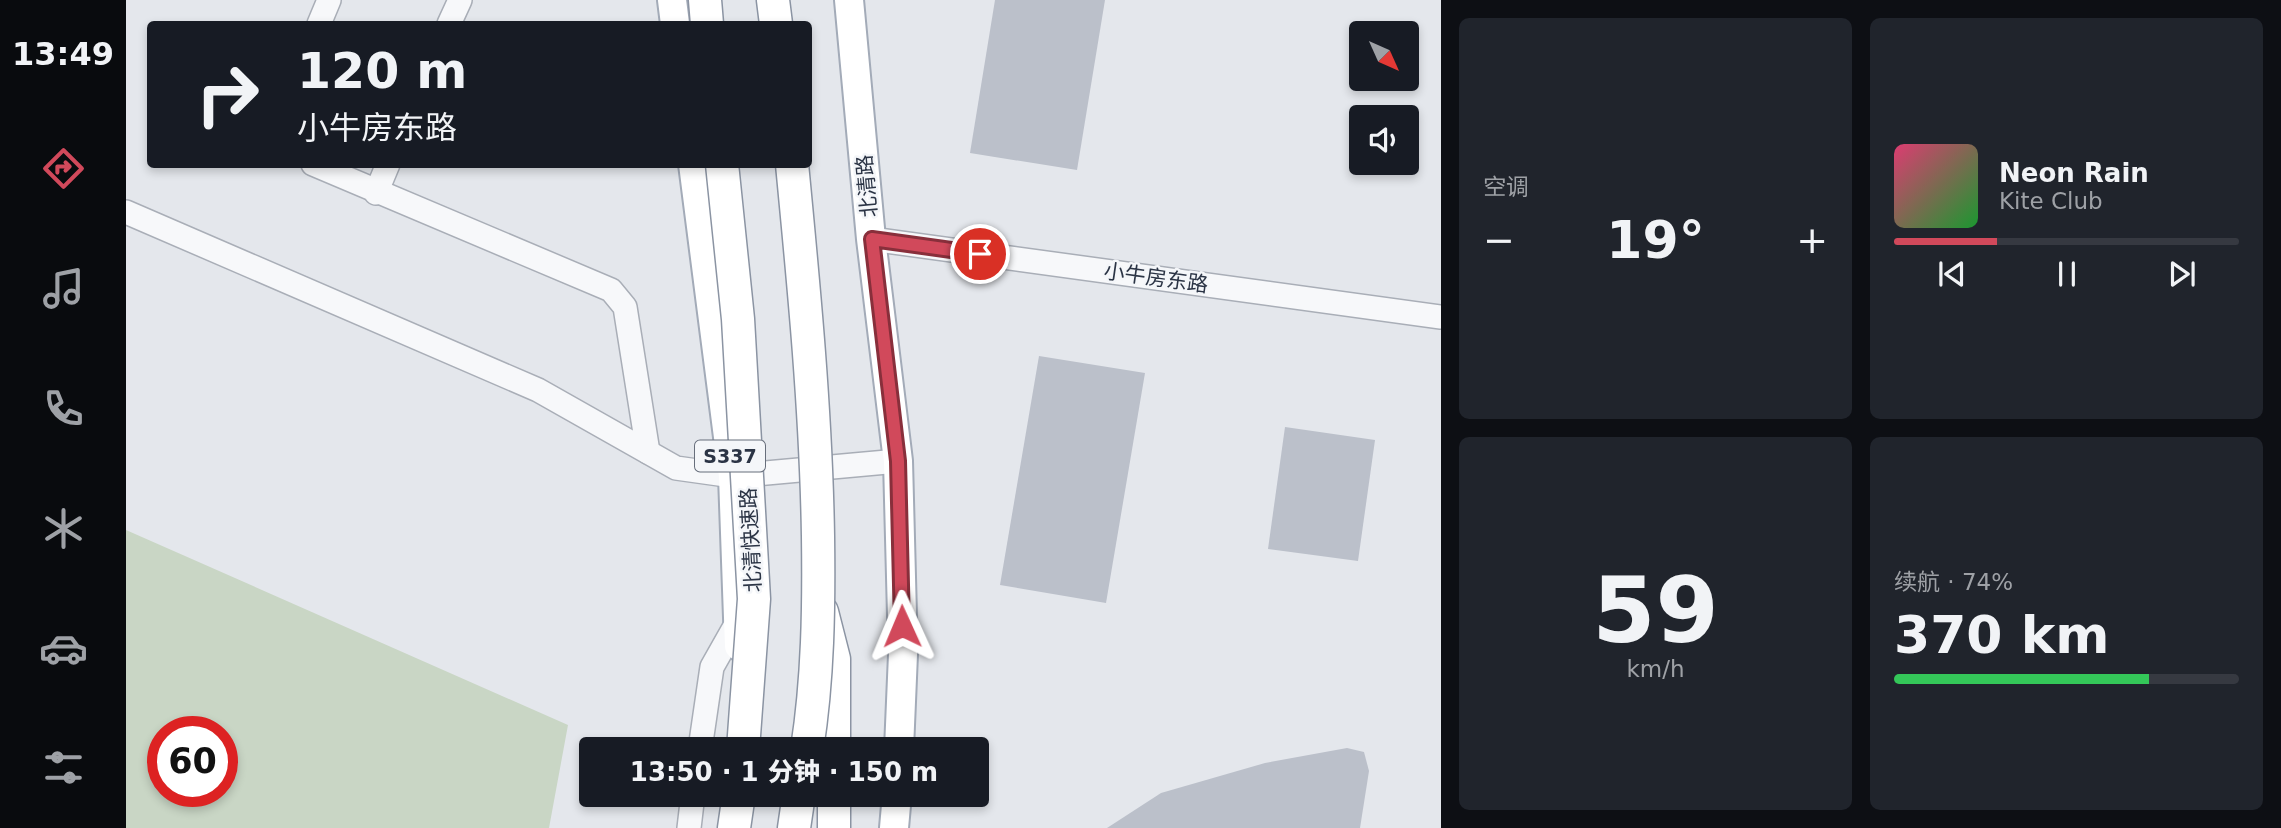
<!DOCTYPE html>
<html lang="zh">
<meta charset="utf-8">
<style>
:root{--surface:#171b24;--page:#20242c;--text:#f1f3f6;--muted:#9ea1a6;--line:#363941;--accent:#d1495b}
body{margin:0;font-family:"DejaVu Sans","Noto Sans SC",sans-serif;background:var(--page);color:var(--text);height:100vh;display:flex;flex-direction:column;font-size:26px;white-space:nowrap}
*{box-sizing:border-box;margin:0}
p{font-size:23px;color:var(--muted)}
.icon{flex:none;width:38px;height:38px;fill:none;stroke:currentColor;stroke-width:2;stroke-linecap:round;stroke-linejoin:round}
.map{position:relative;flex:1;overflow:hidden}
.side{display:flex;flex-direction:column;gap:18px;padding:18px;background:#0d0f14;width:840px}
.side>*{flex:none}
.top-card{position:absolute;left:21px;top:21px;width:665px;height:147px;border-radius:7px;box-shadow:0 4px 10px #0003;background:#171b24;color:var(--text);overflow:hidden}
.needle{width:46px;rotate:135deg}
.tools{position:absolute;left:1223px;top:21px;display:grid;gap:14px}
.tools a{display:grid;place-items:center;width:70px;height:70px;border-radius:7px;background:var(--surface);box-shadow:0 4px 10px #0003;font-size:35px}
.speed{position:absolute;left:21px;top:716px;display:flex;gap:14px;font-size:35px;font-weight:700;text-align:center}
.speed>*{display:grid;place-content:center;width:91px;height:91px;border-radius:50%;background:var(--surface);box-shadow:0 4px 10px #0003;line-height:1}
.speed .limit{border:10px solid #d22;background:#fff;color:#111}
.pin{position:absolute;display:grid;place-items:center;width:60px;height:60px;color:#fff;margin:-30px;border:4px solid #fff;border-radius:50%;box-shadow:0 2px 7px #0007}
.me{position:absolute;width:77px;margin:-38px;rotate:359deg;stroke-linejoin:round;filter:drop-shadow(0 0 5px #0008)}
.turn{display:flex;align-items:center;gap:24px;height:147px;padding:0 35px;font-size:32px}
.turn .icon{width:91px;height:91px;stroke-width:2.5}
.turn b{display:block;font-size:49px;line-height:60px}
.big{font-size:52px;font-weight:800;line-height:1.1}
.side .tile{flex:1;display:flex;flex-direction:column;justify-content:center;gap:10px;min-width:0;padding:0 24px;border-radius:10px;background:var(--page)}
.side .dial{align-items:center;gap:0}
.dial b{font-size:91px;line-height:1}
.song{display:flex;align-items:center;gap:21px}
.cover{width:84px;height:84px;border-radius:10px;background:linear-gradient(135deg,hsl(340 70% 55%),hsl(130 70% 35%))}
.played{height:7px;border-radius:4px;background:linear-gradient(90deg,var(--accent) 30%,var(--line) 30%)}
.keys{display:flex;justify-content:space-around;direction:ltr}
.heat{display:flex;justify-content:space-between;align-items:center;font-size:38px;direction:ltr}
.charge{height:10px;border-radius:5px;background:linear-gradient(90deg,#34c759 74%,var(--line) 0)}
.side .tiles{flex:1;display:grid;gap:18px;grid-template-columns:repeat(2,1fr)}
.trip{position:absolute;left:453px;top:737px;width:410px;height:70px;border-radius:7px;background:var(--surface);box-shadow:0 4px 10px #0003;font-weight:800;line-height:70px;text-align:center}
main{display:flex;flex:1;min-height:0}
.dock{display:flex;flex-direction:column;width:126px;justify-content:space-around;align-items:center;background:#090b0e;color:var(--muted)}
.dock .icon{width:49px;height:49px}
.dock .active{color:var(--accent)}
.dock b{font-size:32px;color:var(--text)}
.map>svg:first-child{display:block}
.green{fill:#c9d6c5;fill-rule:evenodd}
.building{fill:#bbc0ca}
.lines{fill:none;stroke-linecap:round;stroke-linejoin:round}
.minor-casing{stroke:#a9aeb7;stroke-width:26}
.major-casing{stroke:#a3abb8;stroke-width:32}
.highway-casing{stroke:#8b94a3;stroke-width:35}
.minor{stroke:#f7f8fa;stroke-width:23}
.major{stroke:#fff;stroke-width:28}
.highway{stroke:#fff;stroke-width:32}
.highway-bridge-casing{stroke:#8b94a3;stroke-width:35;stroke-linecap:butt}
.highway-bridge{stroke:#fff;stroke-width:32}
.route-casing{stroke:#882f3b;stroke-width:18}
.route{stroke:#d1495b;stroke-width:12}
.labels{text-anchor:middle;stroke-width:5;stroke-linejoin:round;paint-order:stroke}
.shield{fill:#f4f6f9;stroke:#676e7b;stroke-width:2}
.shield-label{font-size:19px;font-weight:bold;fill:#2b3445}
.street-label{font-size:21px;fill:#2b3445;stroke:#f4f6f9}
</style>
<main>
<nav class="dock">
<b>13:49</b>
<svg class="icon active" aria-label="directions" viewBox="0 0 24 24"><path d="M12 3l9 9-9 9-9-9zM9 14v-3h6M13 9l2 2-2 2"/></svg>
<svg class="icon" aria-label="music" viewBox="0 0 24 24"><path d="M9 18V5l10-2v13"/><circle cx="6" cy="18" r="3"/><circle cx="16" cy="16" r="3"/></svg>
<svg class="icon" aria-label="phone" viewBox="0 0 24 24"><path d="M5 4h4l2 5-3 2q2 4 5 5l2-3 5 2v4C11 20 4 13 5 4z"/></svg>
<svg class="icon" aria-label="climate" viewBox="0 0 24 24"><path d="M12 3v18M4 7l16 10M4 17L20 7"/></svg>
<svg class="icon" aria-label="car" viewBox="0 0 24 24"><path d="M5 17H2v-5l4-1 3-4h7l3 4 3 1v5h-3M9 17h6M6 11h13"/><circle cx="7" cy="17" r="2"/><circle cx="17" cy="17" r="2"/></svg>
<svg class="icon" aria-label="filters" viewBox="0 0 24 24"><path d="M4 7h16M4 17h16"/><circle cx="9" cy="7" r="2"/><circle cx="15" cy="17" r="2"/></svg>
</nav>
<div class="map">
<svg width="1315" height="828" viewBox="0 0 1315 828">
<rect width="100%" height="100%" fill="#e4e7ec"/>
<path class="green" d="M0,530L442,725L423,828H0ZM37,732H96V791H37Z"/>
<g class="building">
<path d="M869,0H979L951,170L844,153Z"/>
<path d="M913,356L1019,373L980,603L874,585Z"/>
<path d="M1159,427L1249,440L1232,561L1142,549Z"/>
<path d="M1221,748L1238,752L1243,771L1234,828H981L1035,793L1139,763Z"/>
</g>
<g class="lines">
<g class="minor-casing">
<g id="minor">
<path d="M193,24L203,0"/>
<path d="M323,24L334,0"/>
<path d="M187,164L485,290L499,307L522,452"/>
<path d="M250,193L262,164"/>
<path d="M0,212L412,390L550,468L607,476L772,461"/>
<path d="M745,239L1315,317"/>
<path d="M574,749L586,667L612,621"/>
<path d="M563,828L567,794"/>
</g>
</g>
<g class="major-casing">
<g id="major">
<path d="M546,0L549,24"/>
<path d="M723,0L745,239L772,461L777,654L773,749"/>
<path d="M567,164L607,476L613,646"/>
<path d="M768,828L771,794"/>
</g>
</g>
<g class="highway-casing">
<g id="highway">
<path d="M579,0L581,24"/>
<path d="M647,0L650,24"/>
<path d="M696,612L708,659V749"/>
<path d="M708,794V828"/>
<path d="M608,828L613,794"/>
<path d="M668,828L673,794"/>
</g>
</g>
<use href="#minor" class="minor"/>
<use href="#major" class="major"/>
<use href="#highway" class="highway"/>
<g class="highway-bridge-casing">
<g id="highway-bridge">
<path d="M596,164L612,319L628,599L617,749"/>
<path d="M666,164C678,288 690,412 692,536C693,607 692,679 681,749"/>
</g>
</g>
<use href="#highway-bridge" class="highway-bridge"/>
</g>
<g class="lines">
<g class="route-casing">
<path id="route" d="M776,626L772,461L746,239L854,254"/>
</g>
<use href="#route" class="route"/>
</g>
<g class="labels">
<rect class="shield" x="569" y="440.5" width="70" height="31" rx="5"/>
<g class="shield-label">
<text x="604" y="463">S337</text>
</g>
<g class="street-label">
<text transform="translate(741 186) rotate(-95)" y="7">北清路</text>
<text transform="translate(1030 278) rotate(8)" y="7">小牛房东路</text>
<text transform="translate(625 540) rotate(-93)" y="7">北清快速路</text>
</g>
</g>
</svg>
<div class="tools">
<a><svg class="needle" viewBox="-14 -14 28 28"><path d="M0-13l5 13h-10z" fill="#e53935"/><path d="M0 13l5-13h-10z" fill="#9ea1a6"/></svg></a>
<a><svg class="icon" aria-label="sound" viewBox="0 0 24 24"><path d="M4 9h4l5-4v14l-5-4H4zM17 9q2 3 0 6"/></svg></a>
</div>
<div class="speed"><div class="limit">60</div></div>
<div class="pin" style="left:854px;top:254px;background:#d93025"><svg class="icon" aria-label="arrive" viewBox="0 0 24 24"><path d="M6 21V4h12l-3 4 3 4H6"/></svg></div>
<svg class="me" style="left:776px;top:626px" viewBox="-20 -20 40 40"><path d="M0-17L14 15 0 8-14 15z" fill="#d1495b" stroke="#fff" stroke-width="4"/></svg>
<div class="trip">13:50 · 1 分钟 · 150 m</div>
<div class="top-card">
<div class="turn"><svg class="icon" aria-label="right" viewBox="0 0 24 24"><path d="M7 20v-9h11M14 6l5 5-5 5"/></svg><div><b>120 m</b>小牛房东路</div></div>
</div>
</div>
<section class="side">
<div class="tiles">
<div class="tile"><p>空调</p>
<div class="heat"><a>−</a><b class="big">19°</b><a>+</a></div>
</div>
<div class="tile">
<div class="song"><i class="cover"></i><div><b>Neon Rain</b><p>Kite Club</p></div></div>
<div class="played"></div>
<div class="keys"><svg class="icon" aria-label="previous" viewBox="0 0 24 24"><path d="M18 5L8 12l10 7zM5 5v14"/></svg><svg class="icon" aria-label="pause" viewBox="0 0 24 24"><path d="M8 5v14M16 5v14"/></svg><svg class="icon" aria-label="next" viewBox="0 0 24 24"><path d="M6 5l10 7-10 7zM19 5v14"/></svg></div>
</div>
<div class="tile dial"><b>59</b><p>km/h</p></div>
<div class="tile"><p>续航 · 74%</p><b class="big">370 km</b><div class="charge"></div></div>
</div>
</section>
</main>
